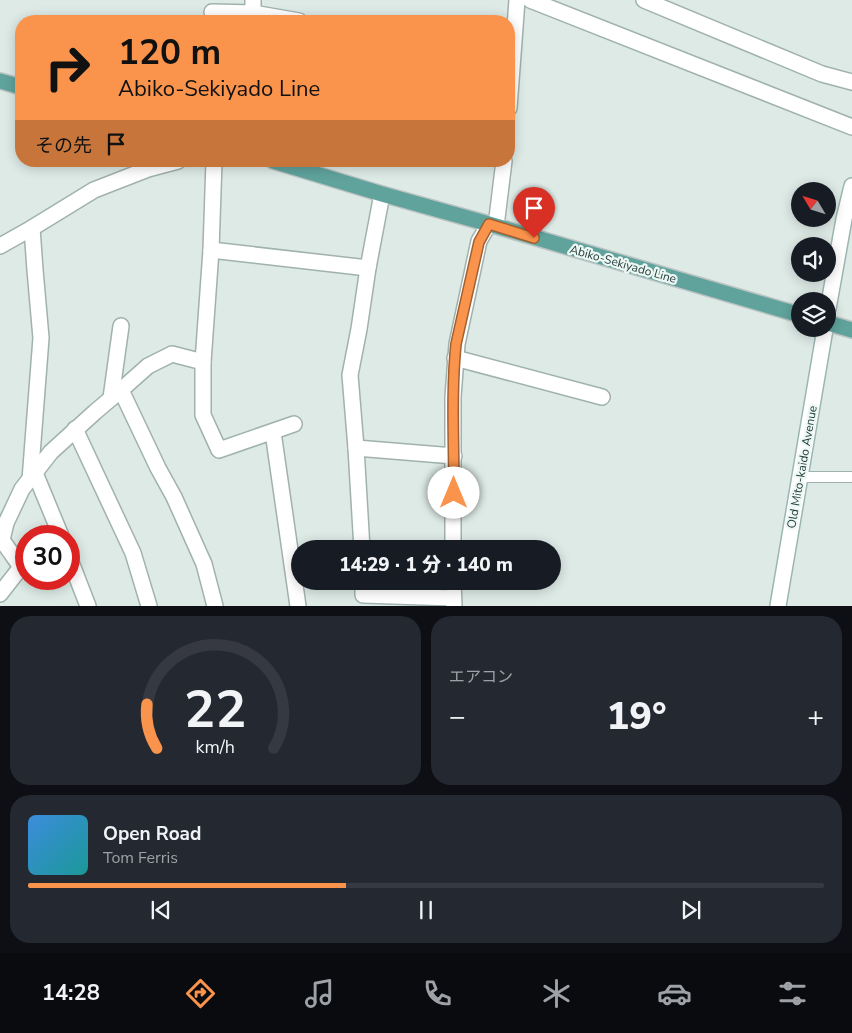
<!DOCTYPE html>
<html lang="ja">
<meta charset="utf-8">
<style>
:root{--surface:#171b24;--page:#242831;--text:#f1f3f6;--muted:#9ea1a6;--line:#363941;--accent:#fa934b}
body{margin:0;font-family:"Nunito Sans","Noto Sans JP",sans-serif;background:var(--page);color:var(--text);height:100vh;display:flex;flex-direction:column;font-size:19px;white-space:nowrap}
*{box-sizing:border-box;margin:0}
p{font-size:16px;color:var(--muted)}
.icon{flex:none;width:28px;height:28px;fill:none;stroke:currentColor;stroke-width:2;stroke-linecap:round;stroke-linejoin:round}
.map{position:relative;height:606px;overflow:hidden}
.side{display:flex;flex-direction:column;gap:10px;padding:10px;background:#0d0f14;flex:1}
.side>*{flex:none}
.banner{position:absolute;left:15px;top:15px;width:500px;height:152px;border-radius:20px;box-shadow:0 2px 12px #0003;background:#fa934b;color:#111;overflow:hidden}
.needle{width:32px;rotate:308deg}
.fabs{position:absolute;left:791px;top:182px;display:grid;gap:10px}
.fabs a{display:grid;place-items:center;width:45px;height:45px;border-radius:50%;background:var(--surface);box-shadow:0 2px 12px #0003;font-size:25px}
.speed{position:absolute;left:15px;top:525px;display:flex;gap:10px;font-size:25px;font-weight:700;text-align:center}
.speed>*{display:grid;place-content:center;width:65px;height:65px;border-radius:50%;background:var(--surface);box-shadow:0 2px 12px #0003;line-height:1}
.speed .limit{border:8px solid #d22;background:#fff;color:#111}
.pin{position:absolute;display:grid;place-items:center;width:42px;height:42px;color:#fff;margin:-51px -21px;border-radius:50% 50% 50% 0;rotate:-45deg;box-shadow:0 0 5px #0007}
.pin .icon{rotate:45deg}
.me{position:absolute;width:55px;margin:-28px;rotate:0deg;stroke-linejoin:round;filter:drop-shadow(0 0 4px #0008)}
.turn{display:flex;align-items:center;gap:18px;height:105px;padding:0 20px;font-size:22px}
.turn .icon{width:65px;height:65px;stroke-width:2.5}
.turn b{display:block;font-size:35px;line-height:42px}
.then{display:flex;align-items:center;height:48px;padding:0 20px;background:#0003;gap:10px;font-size:19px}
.big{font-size:38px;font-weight:800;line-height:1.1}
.side .card{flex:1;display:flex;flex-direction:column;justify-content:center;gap:8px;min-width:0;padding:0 18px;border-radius:20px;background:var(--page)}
.side .dial{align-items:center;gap:0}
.dial svg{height:130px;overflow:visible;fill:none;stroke:var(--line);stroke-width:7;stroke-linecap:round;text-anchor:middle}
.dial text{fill:var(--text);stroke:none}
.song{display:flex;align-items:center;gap:15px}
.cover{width:60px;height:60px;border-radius:8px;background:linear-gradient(135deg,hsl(210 70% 55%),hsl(180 70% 35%))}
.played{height:5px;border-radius:2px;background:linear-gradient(90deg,var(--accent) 40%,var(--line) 40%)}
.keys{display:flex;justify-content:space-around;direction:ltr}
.heat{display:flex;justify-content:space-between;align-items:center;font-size:28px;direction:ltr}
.side .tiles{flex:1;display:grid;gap:10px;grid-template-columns:1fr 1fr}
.card:last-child{grid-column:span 2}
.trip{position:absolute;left:291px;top:540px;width:270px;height:50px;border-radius:25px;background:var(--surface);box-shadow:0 2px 12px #0003;font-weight:800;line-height:50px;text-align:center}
.menu{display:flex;height:80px;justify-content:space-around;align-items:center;background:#090b0e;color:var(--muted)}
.menu .icon{width:35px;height:35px}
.menu .current{color:var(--accent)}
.menu b{font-size:22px;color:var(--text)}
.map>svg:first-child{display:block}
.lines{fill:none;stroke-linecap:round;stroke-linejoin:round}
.lane-casing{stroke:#a0b2ae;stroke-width:12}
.street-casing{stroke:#a0b2ae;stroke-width:18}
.secondary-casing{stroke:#9cb6b1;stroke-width:18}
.primary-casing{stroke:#bcc4c3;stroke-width:18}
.lane{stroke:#fff;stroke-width:10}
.street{stroke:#fff;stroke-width:15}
.secondary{stroke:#fff;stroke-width:15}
.primary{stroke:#5fa39c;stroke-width:15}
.route-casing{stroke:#a26031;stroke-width:12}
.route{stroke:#fa934b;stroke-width:9}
.labels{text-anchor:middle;stroke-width:4.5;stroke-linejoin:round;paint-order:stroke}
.street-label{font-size:12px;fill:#1e3a37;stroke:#edf7f4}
</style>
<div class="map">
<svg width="852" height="606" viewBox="0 0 852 606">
<rect width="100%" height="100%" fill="#ddeae6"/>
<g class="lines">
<g class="lane-casing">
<path id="lane" d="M800,477H852"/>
</g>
<g class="street-casing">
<g id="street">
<path d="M530,0L852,127"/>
<path d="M644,0L822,74L852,82"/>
<path d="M212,12L253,13V0"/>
<path d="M253,13L299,21"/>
<path d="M509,108L517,0"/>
<path d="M214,161L211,250L203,362V415L219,450L294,424"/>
<path d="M496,226L504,161"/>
<path d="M0,246L32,228L94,190L148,169L178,161"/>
<path d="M211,250L368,268"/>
<path d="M455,358L602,397"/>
<path d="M203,362L172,354L148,366L121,390L158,468L174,497L204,564L215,606"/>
<path d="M111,398L121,326"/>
<path d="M75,429L133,553L149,606"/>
<path d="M273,432L298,606"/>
<path d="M356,448L454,456"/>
<path d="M35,473L61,536"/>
<path d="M30,480L41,338L35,270L32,228"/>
<path d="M2,540L6,523L22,489L51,452L95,412L121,390"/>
<path d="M0,541L2,540L21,567L0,594"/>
<path d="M362,549L356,448L350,375L359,329L368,268L382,194"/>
<path d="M453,549V397L457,344L479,241L489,224"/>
<path d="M69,557L88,606"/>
<path d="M363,581V595L453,598"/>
<path d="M453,581L454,606"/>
</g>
</g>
<g class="secondary-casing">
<g id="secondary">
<path d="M828,309L844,219L852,186"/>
<path d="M778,606L825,329"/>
</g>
</g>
<g class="primary-casing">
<g id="primary">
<path d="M0,81L21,87"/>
<path d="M273,161L382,194L489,224L800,315"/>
<path d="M828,323L852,330"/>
</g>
</g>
<use href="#lane" class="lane"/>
<use href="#street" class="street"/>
<use href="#secondary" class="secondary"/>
<use href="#primary" class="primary"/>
</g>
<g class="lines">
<g class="route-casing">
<path id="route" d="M454,493C454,443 451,393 456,344L479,242L489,224L534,238"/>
</g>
<use href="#route" class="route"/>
</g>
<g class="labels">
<g class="street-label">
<text transform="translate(623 264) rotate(16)" y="4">Abiko-Sekiyado Line</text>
<text transform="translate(802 467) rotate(-80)" y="4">Old Mito-kaido Avenue</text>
</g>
</g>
</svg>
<div class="fabs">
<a><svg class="needle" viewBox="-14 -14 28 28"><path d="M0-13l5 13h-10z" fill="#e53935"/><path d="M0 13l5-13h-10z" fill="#9ea1a6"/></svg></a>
<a><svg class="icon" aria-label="sound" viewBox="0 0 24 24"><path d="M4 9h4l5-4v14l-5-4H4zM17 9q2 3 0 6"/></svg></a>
<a><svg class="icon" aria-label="layers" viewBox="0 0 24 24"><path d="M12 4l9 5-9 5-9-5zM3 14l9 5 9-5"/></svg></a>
</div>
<div class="speed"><div class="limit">30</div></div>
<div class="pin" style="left:534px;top:238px;background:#d93025"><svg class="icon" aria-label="arrive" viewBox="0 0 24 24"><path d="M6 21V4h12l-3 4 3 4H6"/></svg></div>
<svg class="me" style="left:454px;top:493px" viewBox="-20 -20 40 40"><circle r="19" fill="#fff"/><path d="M0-13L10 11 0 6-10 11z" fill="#fa934b"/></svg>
<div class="trip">14:29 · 1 分 · 140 m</div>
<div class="banner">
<div class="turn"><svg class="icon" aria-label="right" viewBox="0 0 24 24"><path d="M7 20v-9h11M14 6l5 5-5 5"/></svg><div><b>120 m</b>Abiko-Sekiyado Line</div></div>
<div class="then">その先<svg class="icon" aria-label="arrive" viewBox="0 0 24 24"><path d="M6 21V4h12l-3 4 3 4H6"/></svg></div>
</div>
</div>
<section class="side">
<div class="tiles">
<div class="card dial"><svg viewBox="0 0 100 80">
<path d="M14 69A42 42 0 1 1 86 69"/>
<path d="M14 69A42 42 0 0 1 8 42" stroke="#fa934b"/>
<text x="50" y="56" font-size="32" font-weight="700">22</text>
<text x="50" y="72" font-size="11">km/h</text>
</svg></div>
<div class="card"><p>エアコン</p>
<div class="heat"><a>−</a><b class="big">19°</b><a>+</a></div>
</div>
<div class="card">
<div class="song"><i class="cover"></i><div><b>Open Road</b><p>Tom Ferris</p></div></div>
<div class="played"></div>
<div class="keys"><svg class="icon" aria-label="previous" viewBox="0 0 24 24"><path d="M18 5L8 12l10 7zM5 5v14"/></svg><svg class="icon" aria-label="pause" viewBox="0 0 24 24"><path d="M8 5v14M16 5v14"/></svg><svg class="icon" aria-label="next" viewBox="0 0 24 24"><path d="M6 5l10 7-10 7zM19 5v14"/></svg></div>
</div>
</div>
</section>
<nav class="menu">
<b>14:28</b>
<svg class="icon current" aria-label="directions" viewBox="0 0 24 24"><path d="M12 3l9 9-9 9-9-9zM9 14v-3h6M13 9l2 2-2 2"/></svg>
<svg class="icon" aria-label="music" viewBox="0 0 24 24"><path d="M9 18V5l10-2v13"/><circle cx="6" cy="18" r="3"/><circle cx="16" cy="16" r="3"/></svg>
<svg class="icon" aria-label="phone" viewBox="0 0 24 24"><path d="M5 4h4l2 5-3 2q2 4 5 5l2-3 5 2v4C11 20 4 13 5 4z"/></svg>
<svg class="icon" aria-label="climate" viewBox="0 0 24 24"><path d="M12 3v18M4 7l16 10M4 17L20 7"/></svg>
<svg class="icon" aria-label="car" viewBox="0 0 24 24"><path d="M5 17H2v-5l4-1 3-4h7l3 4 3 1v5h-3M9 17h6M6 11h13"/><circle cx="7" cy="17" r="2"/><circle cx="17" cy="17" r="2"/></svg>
<svg class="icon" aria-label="filters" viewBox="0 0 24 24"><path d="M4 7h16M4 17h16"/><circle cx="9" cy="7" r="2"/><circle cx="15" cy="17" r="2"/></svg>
</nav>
